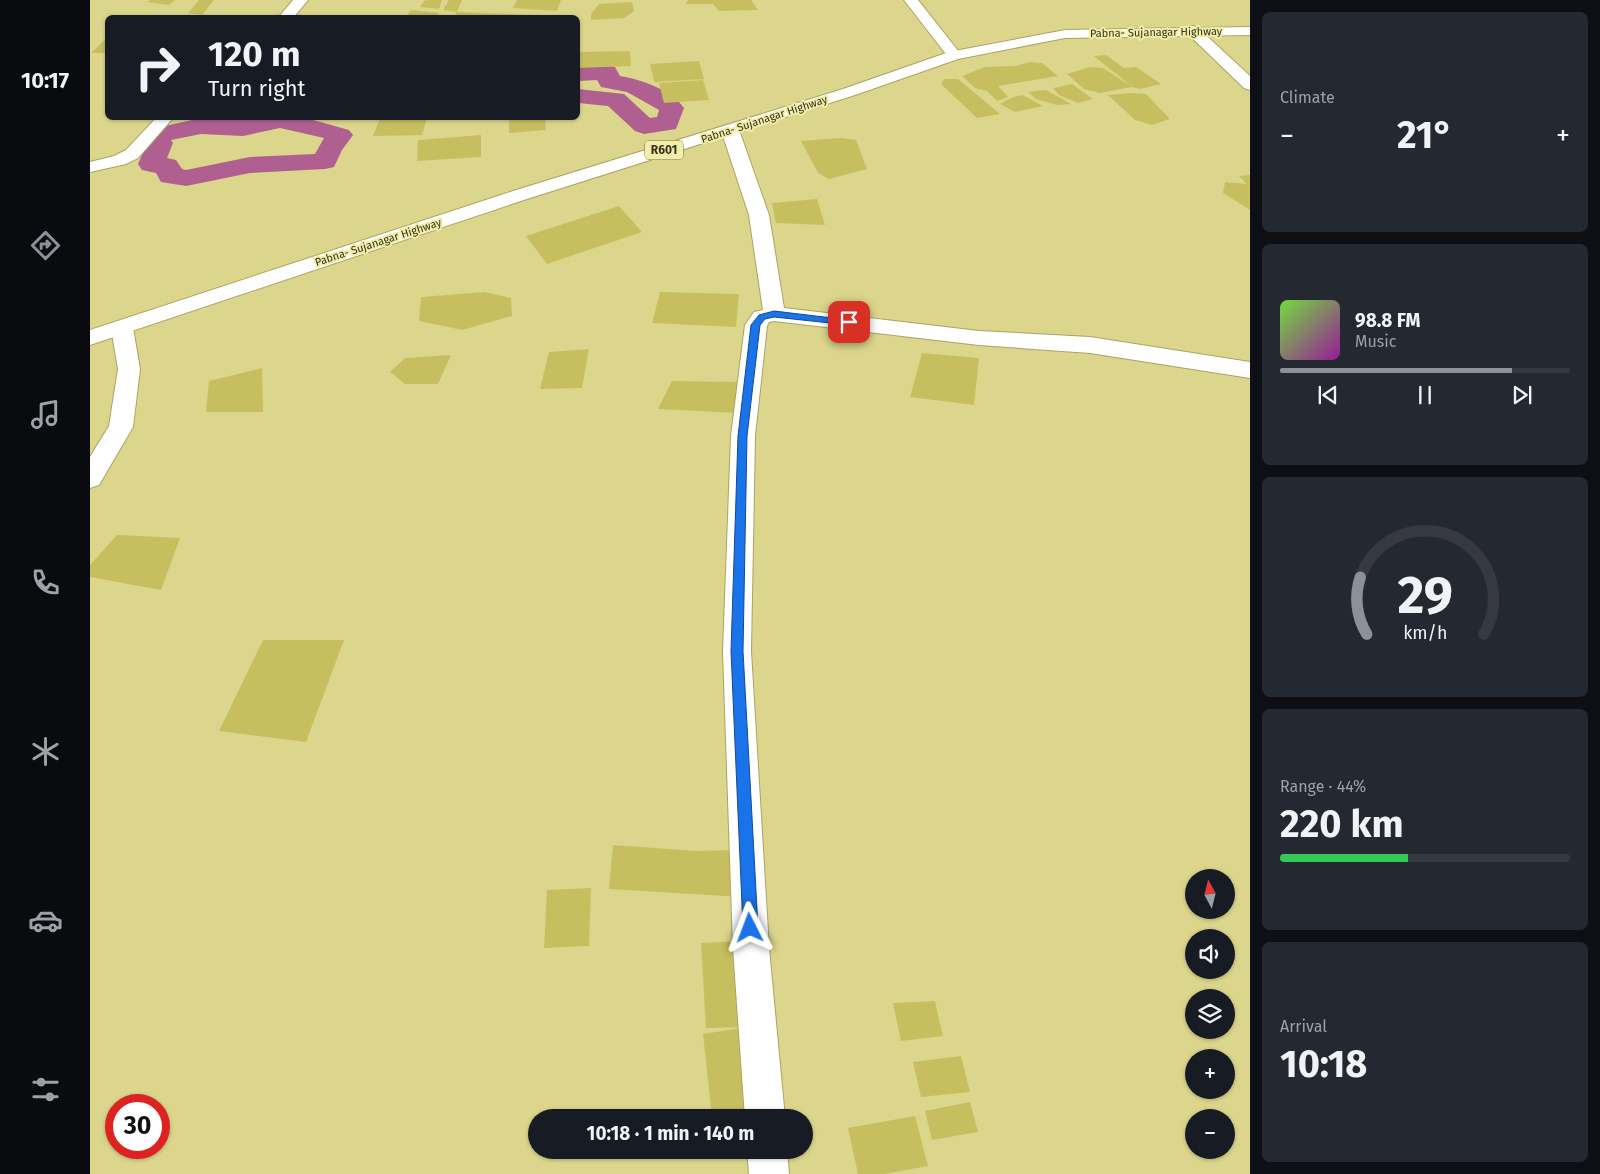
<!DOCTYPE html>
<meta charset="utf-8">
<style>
:root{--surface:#171b24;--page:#242831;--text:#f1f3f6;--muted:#9ea1a6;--line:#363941;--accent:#8c9099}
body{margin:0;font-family:"Fira Sans",sans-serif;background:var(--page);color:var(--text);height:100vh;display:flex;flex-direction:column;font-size:19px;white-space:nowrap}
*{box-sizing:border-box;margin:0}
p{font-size:16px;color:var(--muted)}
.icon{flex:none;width:28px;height:28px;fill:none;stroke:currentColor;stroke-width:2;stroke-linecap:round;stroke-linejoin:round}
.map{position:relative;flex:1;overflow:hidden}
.sheet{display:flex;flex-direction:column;gap:12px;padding:12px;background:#0d0f14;width:350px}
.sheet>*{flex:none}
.guide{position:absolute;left:15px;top:15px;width:475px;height:105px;border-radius:8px;box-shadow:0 1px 4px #0004;background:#171b24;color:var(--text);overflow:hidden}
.needle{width:32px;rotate:353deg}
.fabs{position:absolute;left:1095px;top:869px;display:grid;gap:10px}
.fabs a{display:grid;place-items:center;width:50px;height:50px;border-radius:50%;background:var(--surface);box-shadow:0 1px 4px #0004;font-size:25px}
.speed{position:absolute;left:15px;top:1094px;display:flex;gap:10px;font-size:25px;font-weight:700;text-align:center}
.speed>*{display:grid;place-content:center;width:65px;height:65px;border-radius:50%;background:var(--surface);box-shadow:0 1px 4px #0004;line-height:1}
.speed .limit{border:8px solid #d22;background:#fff;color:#111}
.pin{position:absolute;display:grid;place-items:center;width:42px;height:42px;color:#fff;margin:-21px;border-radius:10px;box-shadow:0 2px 8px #0006}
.me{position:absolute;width:55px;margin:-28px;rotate:357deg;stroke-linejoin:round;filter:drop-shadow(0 0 4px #0008)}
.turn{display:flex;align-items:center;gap:18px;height:105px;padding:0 20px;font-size:22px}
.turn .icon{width:65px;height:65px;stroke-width:2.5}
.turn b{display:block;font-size:35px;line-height:42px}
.big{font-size:38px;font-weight:700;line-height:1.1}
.sheet .tile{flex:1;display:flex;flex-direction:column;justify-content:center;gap:8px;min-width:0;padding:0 18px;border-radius:8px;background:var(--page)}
.sheet .dial{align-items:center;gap:0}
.dial svg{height:130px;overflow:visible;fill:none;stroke:var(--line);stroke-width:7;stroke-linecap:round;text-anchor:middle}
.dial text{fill:var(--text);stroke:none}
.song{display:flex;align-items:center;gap:15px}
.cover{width:60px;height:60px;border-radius:8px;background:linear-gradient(135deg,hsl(100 70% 55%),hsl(300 70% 35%))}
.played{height:5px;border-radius:2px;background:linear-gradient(90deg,var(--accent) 80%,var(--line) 80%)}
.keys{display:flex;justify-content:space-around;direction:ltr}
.heat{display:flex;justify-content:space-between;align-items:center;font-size:28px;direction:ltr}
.charge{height:8px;border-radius:4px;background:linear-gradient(90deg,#34c759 44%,var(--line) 0)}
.trip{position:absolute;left:438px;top:1109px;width:285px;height:50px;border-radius:25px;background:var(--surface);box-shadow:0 1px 4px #0004;font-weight:700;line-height:50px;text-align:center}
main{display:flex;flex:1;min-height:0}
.tab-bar{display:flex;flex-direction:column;width:90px;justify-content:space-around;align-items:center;background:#090b0e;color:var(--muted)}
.tab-bar .icon{width:35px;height:35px}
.tab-bar .current{color:var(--accent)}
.tab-bar b{font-size:22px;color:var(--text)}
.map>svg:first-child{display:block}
.built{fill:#dcd68c;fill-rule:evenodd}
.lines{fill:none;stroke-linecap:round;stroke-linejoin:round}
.canal{fill:#b06090;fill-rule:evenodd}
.building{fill:#c7bf5f}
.minor-casing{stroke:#a9a464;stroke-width:2}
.primary-casing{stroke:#a9a464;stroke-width:2}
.minor{fill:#fff;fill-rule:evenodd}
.primary{fill:#fff;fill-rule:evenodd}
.route{fill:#1a73e8;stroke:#114b97}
.labels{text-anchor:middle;stroke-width:4;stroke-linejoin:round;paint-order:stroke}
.far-street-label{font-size:11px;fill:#343218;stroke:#f2edab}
.shield{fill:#f2edab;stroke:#6d6a44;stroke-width:1}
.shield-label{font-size:12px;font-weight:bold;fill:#343218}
</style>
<main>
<nav class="tab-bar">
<b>10:17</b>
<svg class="icon current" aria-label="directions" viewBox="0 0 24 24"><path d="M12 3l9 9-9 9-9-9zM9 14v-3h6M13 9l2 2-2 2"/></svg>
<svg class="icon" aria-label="music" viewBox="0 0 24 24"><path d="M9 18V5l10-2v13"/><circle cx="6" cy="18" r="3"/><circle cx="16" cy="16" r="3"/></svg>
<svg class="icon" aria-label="phone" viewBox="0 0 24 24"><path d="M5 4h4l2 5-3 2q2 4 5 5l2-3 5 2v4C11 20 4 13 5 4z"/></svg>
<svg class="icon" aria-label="climate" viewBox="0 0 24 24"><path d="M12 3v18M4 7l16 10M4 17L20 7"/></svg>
<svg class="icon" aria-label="car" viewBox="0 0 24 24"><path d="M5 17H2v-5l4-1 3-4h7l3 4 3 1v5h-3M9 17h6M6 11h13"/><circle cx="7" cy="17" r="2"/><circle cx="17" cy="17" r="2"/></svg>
<svg class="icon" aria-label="filters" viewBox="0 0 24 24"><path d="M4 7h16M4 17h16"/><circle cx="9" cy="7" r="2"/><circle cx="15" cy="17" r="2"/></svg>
</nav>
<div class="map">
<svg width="1160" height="1174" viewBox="0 0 1160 1174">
<rect width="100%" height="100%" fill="#e5e09e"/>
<path class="built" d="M0,0H1160V1174H0ZM18,18H488V118H18ZM1104,878H1136V910H1104ZM1104,938H1136V970H1104ZM1104,998H1136V1030H1104ZM1104,1058H1136V1090H1104ZM26,1105H69V1148H26ZM446,1118H714V1150H446ZM1104,1118H1136V1150H1104Z"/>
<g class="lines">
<g class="canal">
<path d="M517,65L525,67L530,76C550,79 582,90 594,108L586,129L554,134L545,131L518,106L488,103V89L534,94L560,118L567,117L569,110L537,92L511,87L507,80L488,81V67Z"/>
<path d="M111,118L153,120L166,118H216L259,130L263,135L252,150L244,167L235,169L160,173L96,186L71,182L66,173L52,170L48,164L57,143L53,135L57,130ZM190,128L234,138L225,154L160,157L96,170L92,169L86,160L77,158L83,143L81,140L111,134L153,136Z"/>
</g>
</g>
<g class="building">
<path d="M60,0H85L79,5L57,2Z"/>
<path d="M109,0H124L112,15L98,13Z"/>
<path d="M335,0H352L349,9L330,7Z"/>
<path d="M359,0H372L367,12L353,10Z"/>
<path d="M427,0H471L467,11L423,8Z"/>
<path d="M598,0H661L668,10L629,11L623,4H596Z"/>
<path d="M542,2L544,11L534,18L501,20V14L509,4Z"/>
<path d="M321,10L349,13L347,18H315Z"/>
<path d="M367,12L440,15L441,18H363Z"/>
<path d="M18,37V53H1Z"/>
<path d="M540,51L541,66L488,68V52Z"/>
<path d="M1016,55L1034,68L1046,67L1071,84L1050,89L1042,87L1010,93L994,89L977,74L999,67L1013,68L1041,86L1004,56Z"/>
<path d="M609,61L614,79L564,82L560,64Z"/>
<path d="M940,62L952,63L968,76L908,86L918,97L907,101L897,91L885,88L872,76L895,67L925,66Z"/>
<path d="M854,79H868L910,114L887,118L851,84Z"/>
<path d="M613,80L619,100L574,103L569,83Z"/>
<path d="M982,84L1003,99L988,103L969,95L963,88Z"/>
<path d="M956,90L981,104L967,105L946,99L938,92Z"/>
<path d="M1042,93L1056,94L1080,119L1062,125L1045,120L1018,95Z"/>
<path d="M933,95L953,106L925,112L910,104L923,97Z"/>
<path d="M290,118H337L332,135L283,136Z"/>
<path d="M455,118L456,130L419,133V119Z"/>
<path d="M391,135V157L327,161L328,140Z"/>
<path d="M751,138L766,140L777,169L739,179L728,173L711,141Z"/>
<path d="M1160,175V210L1133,193L1135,182L1157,184L1149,176Z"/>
<path d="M727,199L735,225L686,223L682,203Z"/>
<path d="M529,206L552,232L457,264L436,236Z"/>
<path d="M395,292L421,298L422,316L372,330L329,321L331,297Z"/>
<path d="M570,292L649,294L646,327L562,323Z"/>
<path d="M499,349L492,388L450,389L459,352Z"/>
<path d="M832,353L889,358L884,405L820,397Z"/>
<path d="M361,355L348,384H315L300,372L315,358Z"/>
<path d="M172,368L173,412H116L119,381Z"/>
<path d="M582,381L652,382L646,413L568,409Z"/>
<path d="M27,535L90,538L71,590L0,577V565Z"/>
<path d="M173,640H254L216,742L129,731Z"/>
<path d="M523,845L607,851L645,850L652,897L519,889Z"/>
<path d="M501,888L499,946L454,948L457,890Z"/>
<path d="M649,941L656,1027L616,1028L611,943Z"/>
<path d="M845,1001L853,1036L811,1041L803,1003Z"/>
<path d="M656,1027L669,1118H622L613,1034Z"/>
<path d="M871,1056L880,1092L831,1097L823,1062Z"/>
<path d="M880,1102L888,1132L842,1140L835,1111Z"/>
<path d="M825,1116L838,1166L794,1174H768L758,1128Z"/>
</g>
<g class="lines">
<g class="minor-casing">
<g id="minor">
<path d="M203,0H218L203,18H188Z"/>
<path d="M814,0H828L869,52L872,55L869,58H859Z"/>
<path d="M1102,26L1107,27L1160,76V90L1154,88L1097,33L1095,30L1097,27Z"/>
<path d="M66,118H83L48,158L36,164L0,172V162L24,156L36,150Z"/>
<path d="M640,125L646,126L649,130L679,215L694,308L889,331L1000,337L1160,362V378L1000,353L889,345L684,321L679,322L677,326L665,436L661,651L679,948L695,1118H655L643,948L633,651L641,436L655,325L664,312L673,310L659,215L631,130L634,126Z"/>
<path d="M32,321L40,323L43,328L50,369L43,427L9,485L0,488V457L19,426L28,369L21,328L24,323Z"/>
<path d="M657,1150H697L699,1174H659Z"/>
</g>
</g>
<g class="primary-casing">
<path id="primary" d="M1160,27V35L975,38L868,59L765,95L437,199L0,345V330L423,191L753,89L859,52L975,30Z"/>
</g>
<use href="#minor" class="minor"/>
<use href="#primary" class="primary"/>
</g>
<path class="route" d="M684,311L759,320L763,322L759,325L684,317L675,319L670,325L657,436L653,651L668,928L666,933L660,935L655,933L653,928L641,651L648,436L661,325L669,315Z"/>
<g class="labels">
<g class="far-street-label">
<text transform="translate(1066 32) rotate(-1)" y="4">Pabna- Sujanagar Highway</text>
<text transform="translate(674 119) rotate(-18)" y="4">Pabna- Sujanagar Highway</text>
<text transform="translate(288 242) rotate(-18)" y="4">Pabna- Sujanagar Highway</text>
</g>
<rect class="shield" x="555" y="140.5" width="38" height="19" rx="4"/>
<g class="shield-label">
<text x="574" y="154">R601</text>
</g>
</g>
</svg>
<div class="fabs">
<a><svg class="needle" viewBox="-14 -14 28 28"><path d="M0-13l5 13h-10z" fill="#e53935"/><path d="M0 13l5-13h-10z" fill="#9ea1a6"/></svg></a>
<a><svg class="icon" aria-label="sound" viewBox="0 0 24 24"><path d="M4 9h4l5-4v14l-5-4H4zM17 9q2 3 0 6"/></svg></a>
<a><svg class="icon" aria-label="layers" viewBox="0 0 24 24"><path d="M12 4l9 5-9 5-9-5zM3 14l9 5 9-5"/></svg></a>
<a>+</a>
<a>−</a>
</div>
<div class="speed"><div class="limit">30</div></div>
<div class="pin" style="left:759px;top:322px;background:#d93025"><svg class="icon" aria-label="arrive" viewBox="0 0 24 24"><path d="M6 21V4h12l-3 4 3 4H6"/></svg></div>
<svg class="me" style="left:660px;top:928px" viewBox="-20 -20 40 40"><path d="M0-17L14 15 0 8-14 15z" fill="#1a73e8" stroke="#fff" stroke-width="4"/></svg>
<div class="trip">10:18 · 1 min · 140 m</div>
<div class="guide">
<div class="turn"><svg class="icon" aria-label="right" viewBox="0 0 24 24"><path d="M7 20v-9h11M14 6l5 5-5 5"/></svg><div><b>120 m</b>Turn right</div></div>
</div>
</div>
<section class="sheet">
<div class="tile"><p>Climate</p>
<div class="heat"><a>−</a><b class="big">21°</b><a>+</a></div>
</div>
<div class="tile">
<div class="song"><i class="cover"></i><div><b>98.8 FM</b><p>Music</p></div></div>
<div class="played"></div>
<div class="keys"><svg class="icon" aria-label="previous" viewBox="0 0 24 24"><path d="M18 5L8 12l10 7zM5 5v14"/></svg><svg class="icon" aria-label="pause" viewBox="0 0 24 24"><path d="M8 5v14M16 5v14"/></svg><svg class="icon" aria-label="next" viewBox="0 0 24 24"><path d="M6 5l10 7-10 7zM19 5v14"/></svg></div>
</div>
<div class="tile dial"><svg viewBox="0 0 100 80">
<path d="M14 69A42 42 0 1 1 86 69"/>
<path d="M14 69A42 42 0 0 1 10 34" stroke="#8c9099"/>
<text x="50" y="56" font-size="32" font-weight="700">29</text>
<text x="50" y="72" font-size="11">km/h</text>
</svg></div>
<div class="tile"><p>Range · 44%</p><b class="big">220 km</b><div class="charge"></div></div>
<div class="tile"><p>Arrival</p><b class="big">10:18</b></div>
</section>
</main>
